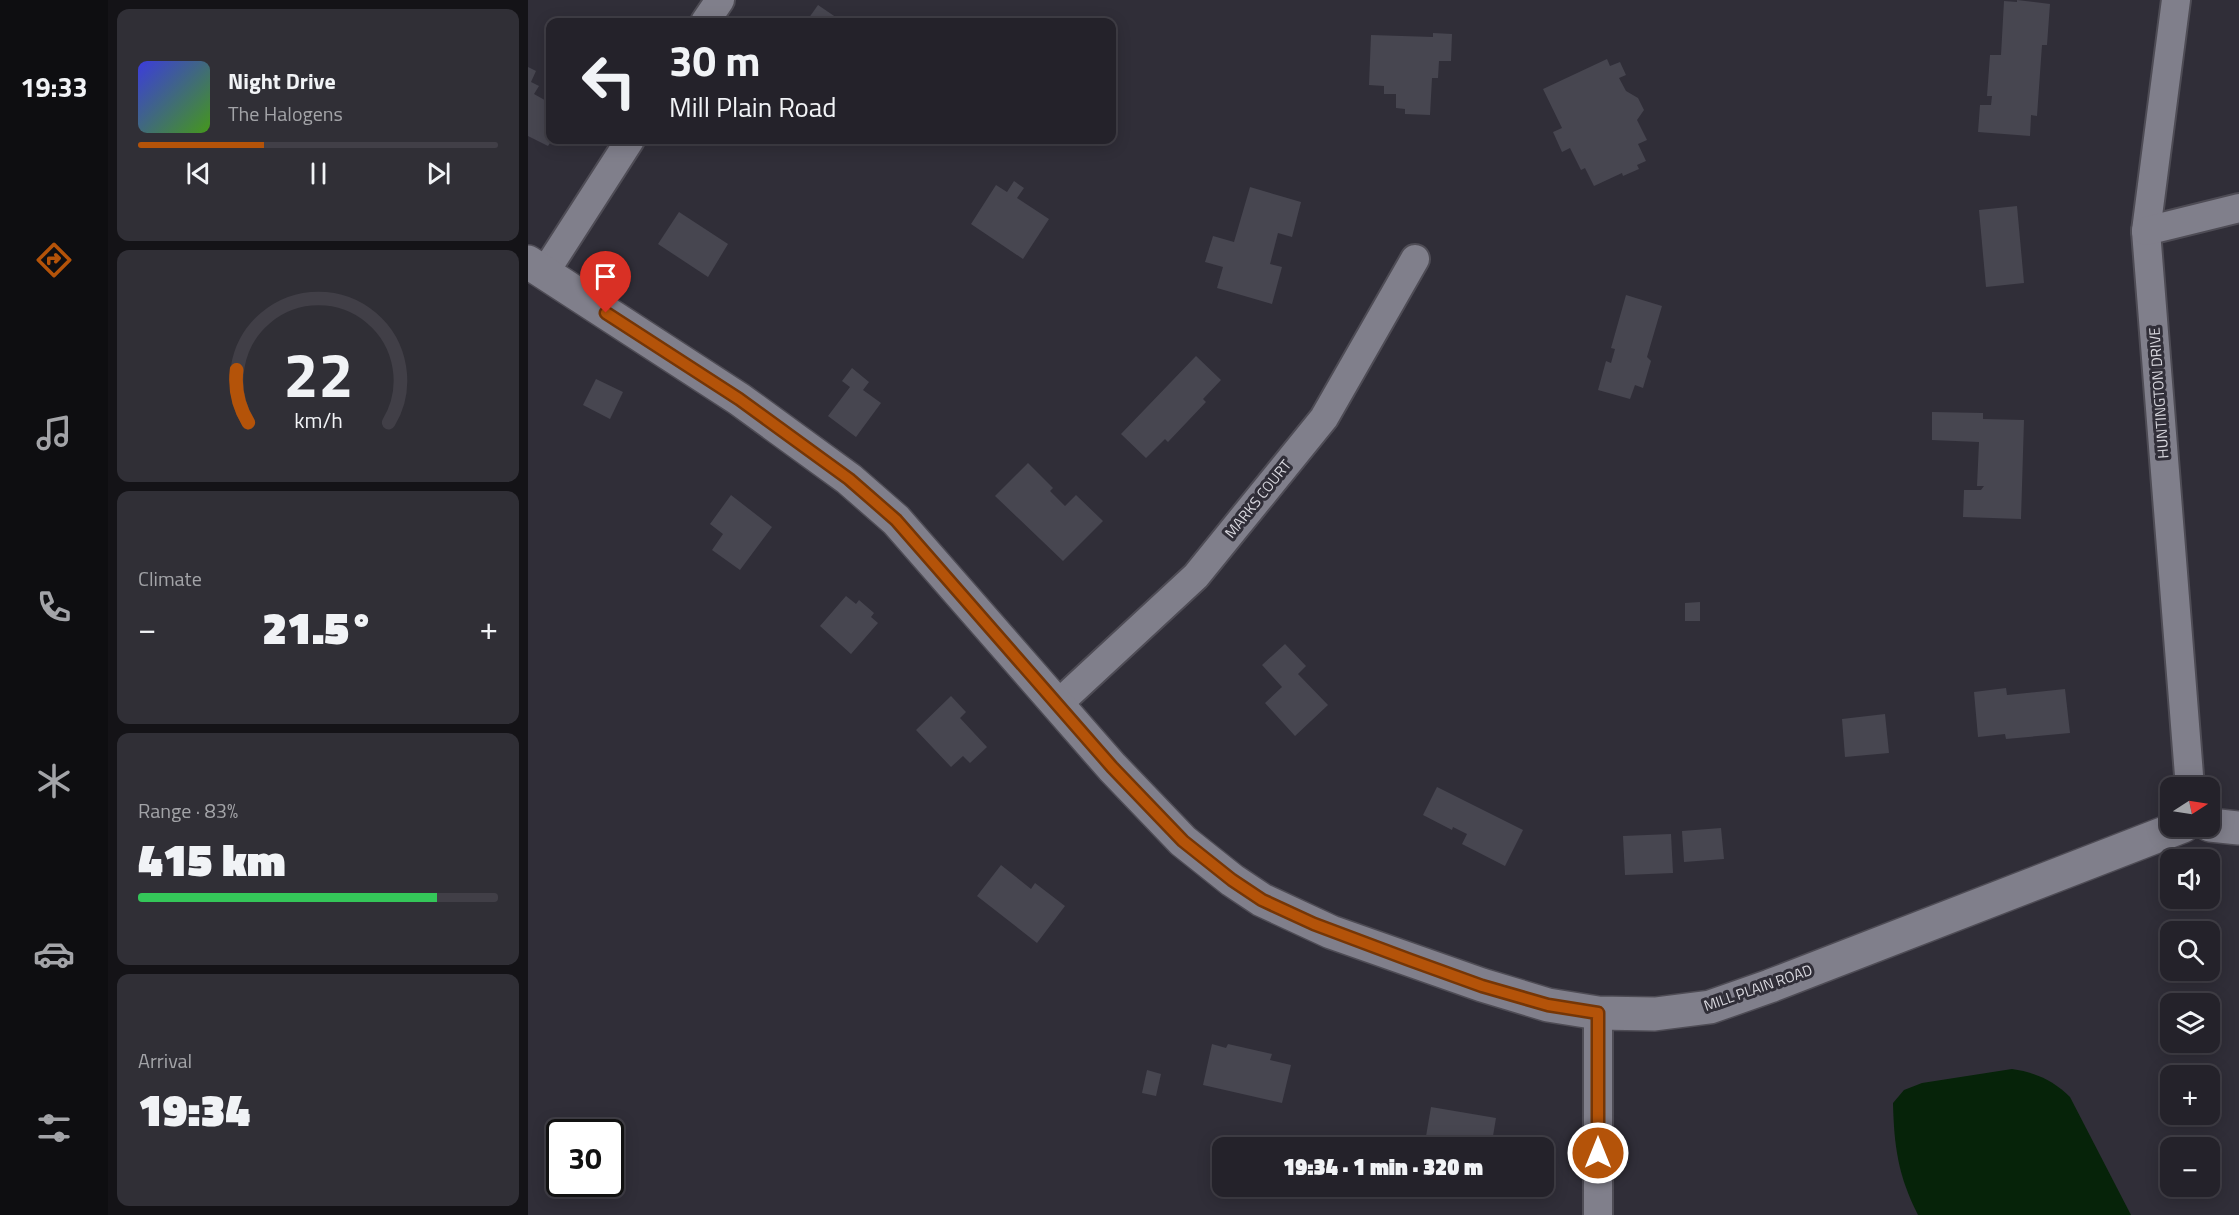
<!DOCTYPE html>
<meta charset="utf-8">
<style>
:root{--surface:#24222a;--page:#302f36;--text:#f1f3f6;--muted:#a3a4a8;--line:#413f47;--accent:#b45309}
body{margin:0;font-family:"Titillium Web",sans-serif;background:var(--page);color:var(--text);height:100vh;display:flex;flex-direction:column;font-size:22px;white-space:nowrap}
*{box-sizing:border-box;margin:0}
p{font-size:20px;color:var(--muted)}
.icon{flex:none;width:33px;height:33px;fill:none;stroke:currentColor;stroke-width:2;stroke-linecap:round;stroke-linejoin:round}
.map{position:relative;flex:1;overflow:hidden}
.sheet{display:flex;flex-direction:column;gap:9px;padding:9px;background:#141317;width:420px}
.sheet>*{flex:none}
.hud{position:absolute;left:18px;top:18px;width:570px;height:126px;border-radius:12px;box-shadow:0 3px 15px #0003,0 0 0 2px var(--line);background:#24222a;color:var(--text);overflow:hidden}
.needle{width:39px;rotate:78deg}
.fabs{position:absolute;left:1632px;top:777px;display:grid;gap:12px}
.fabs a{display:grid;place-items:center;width:60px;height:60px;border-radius:12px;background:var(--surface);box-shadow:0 3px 15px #0003,0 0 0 2px var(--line);font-size:30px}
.speed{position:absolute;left:18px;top:1119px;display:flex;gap:12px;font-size:30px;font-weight:700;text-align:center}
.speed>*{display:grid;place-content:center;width:78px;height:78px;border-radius:50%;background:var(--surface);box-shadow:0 3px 15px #0003,0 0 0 2px var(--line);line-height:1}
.speed .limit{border:3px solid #111;border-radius:9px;background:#fff;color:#111}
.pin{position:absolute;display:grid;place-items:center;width:51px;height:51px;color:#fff;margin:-62px -26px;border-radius:50% 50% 50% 0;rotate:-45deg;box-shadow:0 0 6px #0007}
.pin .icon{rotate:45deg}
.me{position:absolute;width:66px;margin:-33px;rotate:0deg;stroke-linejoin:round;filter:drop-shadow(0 0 4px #0008)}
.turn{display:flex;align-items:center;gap:21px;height:126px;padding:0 24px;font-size:27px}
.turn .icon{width:78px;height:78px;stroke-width:2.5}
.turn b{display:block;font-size:42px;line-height:51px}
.big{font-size:45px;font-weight:800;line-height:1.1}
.sheet .card{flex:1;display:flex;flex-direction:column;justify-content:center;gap:9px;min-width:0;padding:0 21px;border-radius:12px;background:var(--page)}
.sheet .dial{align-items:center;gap:0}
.dial svg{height:156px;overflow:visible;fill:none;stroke:var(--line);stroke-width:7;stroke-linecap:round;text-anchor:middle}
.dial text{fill:var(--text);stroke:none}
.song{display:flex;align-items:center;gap:18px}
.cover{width:72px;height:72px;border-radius:9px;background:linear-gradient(135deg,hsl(240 70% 55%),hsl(100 70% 35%))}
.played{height:6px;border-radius:3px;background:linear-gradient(90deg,var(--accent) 35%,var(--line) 35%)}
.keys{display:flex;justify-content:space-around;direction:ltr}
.heat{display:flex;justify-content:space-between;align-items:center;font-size:33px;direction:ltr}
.charge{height:9px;border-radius:4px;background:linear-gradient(90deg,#34c759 83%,var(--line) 0)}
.trip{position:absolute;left:684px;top:1137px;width:342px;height:60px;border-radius:12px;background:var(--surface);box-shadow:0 3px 15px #0003,0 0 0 2px var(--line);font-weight:800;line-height:60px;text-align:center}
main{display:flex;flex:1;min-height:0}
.menu{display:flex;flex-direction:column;width:108px;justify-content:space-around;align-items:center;background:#0e0e11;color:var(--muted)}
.menu .icon{width:42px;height:42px}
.menu .selected{color:var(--accent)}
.menu b{font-size:27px;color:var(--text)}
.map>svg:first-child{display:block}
.water{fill:#062309}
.building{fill:#474650}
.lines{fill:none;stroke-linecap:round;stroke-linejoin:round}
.minor-casing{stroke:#4e4c55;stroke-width:32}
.tertiary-casing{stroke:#4e4c55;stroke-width:36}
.minor{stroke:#807f8b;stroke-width:28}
.tertiary{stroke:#807f8b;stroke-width:33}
.route-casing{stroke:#753606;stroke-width:15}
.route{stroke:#b45309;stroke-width:10}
.labels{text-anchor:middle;stroke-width:6;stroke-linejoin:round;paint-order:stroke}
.street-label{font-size:15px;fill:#d9d8df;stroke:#302e38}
</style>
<main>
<nav class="menu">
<b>19:33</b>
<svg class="icon selected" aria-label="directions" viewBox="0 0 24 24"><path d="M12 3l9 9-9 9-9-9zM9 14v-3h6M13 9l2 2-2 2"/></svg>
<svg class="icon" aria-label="music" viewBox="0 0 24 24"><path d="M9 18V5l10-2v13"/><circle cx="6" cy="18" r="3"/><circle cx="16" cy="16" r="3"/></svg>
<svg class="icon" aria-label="phone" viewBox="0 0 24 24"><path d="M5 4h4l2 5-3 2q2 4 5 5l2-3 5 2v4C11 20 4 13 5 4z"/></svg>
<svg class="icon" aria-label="climate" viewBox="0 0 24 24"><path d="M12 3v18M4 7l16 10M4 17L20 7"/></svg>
<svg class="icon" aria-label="car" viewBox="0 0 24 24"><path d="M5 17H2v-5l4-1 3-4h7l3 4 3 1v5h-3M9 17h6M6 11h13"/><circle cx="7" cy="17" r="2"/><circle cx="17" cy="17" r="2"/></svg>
<svg class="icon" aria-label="filters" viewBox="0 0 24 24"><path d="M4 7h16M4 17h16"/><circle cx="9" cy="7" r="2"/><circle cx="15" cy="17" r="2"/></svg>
</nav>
<section class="sheet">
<div class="card">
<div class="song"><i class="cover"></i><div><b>Night Drive</b><p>The Halogens</p></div></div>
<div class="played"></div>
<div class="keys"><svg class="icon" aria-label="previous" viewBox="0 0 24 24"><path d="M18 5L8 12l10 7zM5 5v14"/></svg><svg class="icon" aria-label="pause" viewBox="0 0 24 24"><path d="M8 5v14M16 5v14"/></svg><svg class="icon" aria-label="next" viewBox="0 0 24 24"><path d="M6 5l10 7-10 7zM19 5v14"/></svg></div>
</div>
<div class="card dial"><svg viewBox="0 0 100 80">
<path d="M14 69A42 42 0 1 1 86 69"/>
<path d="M14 69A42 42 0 0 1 8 42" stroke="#b45309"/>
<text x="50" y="56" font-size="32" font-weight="700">22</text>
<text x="50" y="72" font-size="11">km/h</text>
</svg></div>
<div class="card"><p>Climate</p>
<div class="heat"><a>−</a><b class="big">21.5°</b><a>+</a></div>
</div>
<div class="card"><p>Range · 83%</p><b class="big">415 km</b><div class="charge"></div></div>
<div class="card"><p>Arrival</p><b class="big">19:34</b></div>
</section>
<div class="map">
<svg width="1711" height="1215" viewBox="0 0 1711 1215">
<rect width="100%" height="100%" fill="#302e38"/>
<path class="water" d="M1484,1069C1507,1072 1526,1081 1542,1097L1603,1215H1390C1370,1176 1366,1146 1365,1103L1376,1090L1394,1083Z"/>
<g class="building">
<path d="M1489,0L1522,4L1519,45H1514L1509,116L1503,115L1502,136L1450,132L1452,105H1463L1464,96H1459L1462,55H1473L1476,1L1489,2Z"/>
<path d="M290,5L315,22H278Z"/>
<path d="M905,33L924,34L923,61H911L910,78H904L902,115L877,114V109L868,108V94H856V86L841,85L843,35L905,37Z"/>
<path d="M1079,59L1082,66L1092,62L1098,75L1091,78L1098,91L1110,98L1116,110L1109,120L1119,140L1110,144L1118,161L1109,165L1111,169L1095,176L1094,173L1066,186L1057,168L1053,170L1042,148L1034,152L1025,132L1034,128L1015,89Z"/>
<path d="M0,67L8,71L3,82L11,86L6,94L22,103L24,140L20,146L0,136Z"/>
<path d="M486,181L496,188L489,198L521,219L495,259L443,224L468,185L479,192Z"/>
<path d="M722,187L773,202L764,237L750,233L742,264L754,267L744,304L689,288L695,267L677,262L685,236L706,242Z"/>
<path d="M1489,206L1496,283L1458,287L1451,210Z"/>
<path d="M151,212L200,244L180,277L130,244Z"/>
<path d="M1098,295L1134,306L1119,357L1123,361L1115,388L1107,385L1102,399L1070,390L1078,361L1083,363L1087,349L1083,348Z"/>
<path d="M668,356L693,380L675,399L678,402L640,442L637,439L618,458L593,434Z"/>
<path d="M324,368L341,382L335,390L353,403L328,437L300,416L322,387L314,381Z"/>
<path d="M68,379L95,392L82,419L55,405Z"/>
<path d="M1404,412L1455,413V419L1496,420L1493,519L1435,517L1436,490H1453L1456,486H1449L1451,442L1404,440Z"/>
<path d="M500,463L525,488L522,491L537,506L548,495L575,521L535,561L467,496Z"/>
<path d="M203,495L244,527L212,570L184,550L195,534L182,524Z"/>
<path d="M318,596L328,604L331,600L346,613L343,617L350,623L323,654L292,626Z"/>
<path d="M1172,602V621H1157V603Z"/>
<path d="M757,644L778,666L770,674L800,705L767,736L737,703L754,687L734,665Z"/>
<path d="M1478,688L1479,695L1537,689L1542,733L1478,739L1477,734L1450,737L1446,692Z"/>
<path d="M423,696L438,712L432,718L459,747L442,763L435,756L423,767L388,730Z"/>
<path d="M1357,714L1361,753L1317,757L1314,719Z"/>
<path d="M909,787L995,830L977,866L934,844L939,834L925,827L924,830L895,815Z"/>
<path d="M1193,828L1196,859L1156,862L1154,831Z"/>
<path d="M1143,834L1145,873L1097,875L1095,836Z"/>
<path d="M473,865L503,889L507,883L537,906L509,943L449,896Z"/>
<path d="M684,1044L698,1048L700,1044L744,1054L742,1060L763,1065L754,1103L675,1085Z"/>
<path d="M619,1070L633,1074L628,1096L614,1093Z"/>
<path d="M903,1107L968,1118L963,1148H896Z"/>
</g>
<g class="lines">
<g class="minor-casing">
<g id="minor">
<path d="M1648,0L1618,231L1662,788"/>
<path d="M177,22L192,0"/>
<path d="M1618,231L1711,208"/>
<path d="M17,272L102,140"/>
<path d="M530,704L668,576L796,418L887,259"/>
<path d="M1070,1013V1215"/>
</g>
</g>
<g class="tertiary-casing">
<g id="tertiary">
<path d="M0,262L211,399L321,479L368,520L584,767L655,841L704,880L734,900L803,932L954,985L1020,1005L1070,1013L1127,1014L1182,1007L1242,986L1655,826"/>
<path d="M1682,825L1711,828"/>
</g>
</g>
<use href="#minor" class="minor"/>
<use href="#tertiary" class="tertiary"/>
</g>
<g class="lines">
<g class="route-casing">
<path id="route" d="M78,313L211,399L321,479L368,520L584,767L655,841L704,880L734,900L786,924L882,960L954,986L1020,1005L1070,1013V1153"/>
</g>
<use href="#route" class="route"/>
</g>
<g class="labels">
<g class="street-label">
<text transform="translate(1631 393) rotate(-94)" y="5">HUNTINGTON DRIVE</text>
<text transform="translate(730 499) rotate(-51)" y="5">MARKS COURT</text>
<text transform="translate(1230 988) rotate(-19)" y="5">MILL PLAIN ROAD</text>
</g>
</g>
</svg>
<div class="fabs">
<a><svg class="needle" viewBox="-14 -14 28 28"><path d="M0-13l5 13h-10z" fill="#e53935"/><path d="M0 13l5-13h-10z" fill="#a3a4a8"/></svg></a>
<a><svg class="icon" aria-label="sound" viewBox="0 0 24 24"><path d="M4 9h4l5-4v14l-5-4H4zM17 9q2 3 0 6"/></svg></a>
<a><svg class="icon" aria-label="search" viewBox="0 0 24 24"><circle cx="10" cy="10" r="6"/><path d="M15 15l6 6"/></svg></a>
<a><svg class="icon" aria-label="layers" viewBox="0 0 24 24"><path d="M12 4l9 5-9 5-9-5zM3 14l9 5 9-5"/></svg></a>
<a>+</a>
<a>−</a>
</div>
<div class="speed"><div class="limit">30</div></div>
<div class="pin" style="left:78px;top:313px;background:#d93025"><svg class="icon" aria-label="arrive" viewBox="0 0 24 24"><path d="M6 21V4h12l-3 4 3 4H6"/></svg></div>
<svg class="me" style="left:1070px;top:1153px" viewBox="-20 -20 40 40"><circle r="17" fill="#b45309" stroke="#fff" stroke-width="3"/><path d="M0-11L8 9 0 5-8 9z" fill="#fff"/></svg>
<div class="trip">19:34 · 1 min · 320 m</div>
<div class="hud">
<div class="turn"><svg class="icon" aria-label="left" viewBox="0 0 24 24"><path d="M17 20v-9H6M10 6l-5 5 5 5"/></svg><div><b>30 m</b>Mill Plain Road</div></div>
</div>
</div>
</main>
